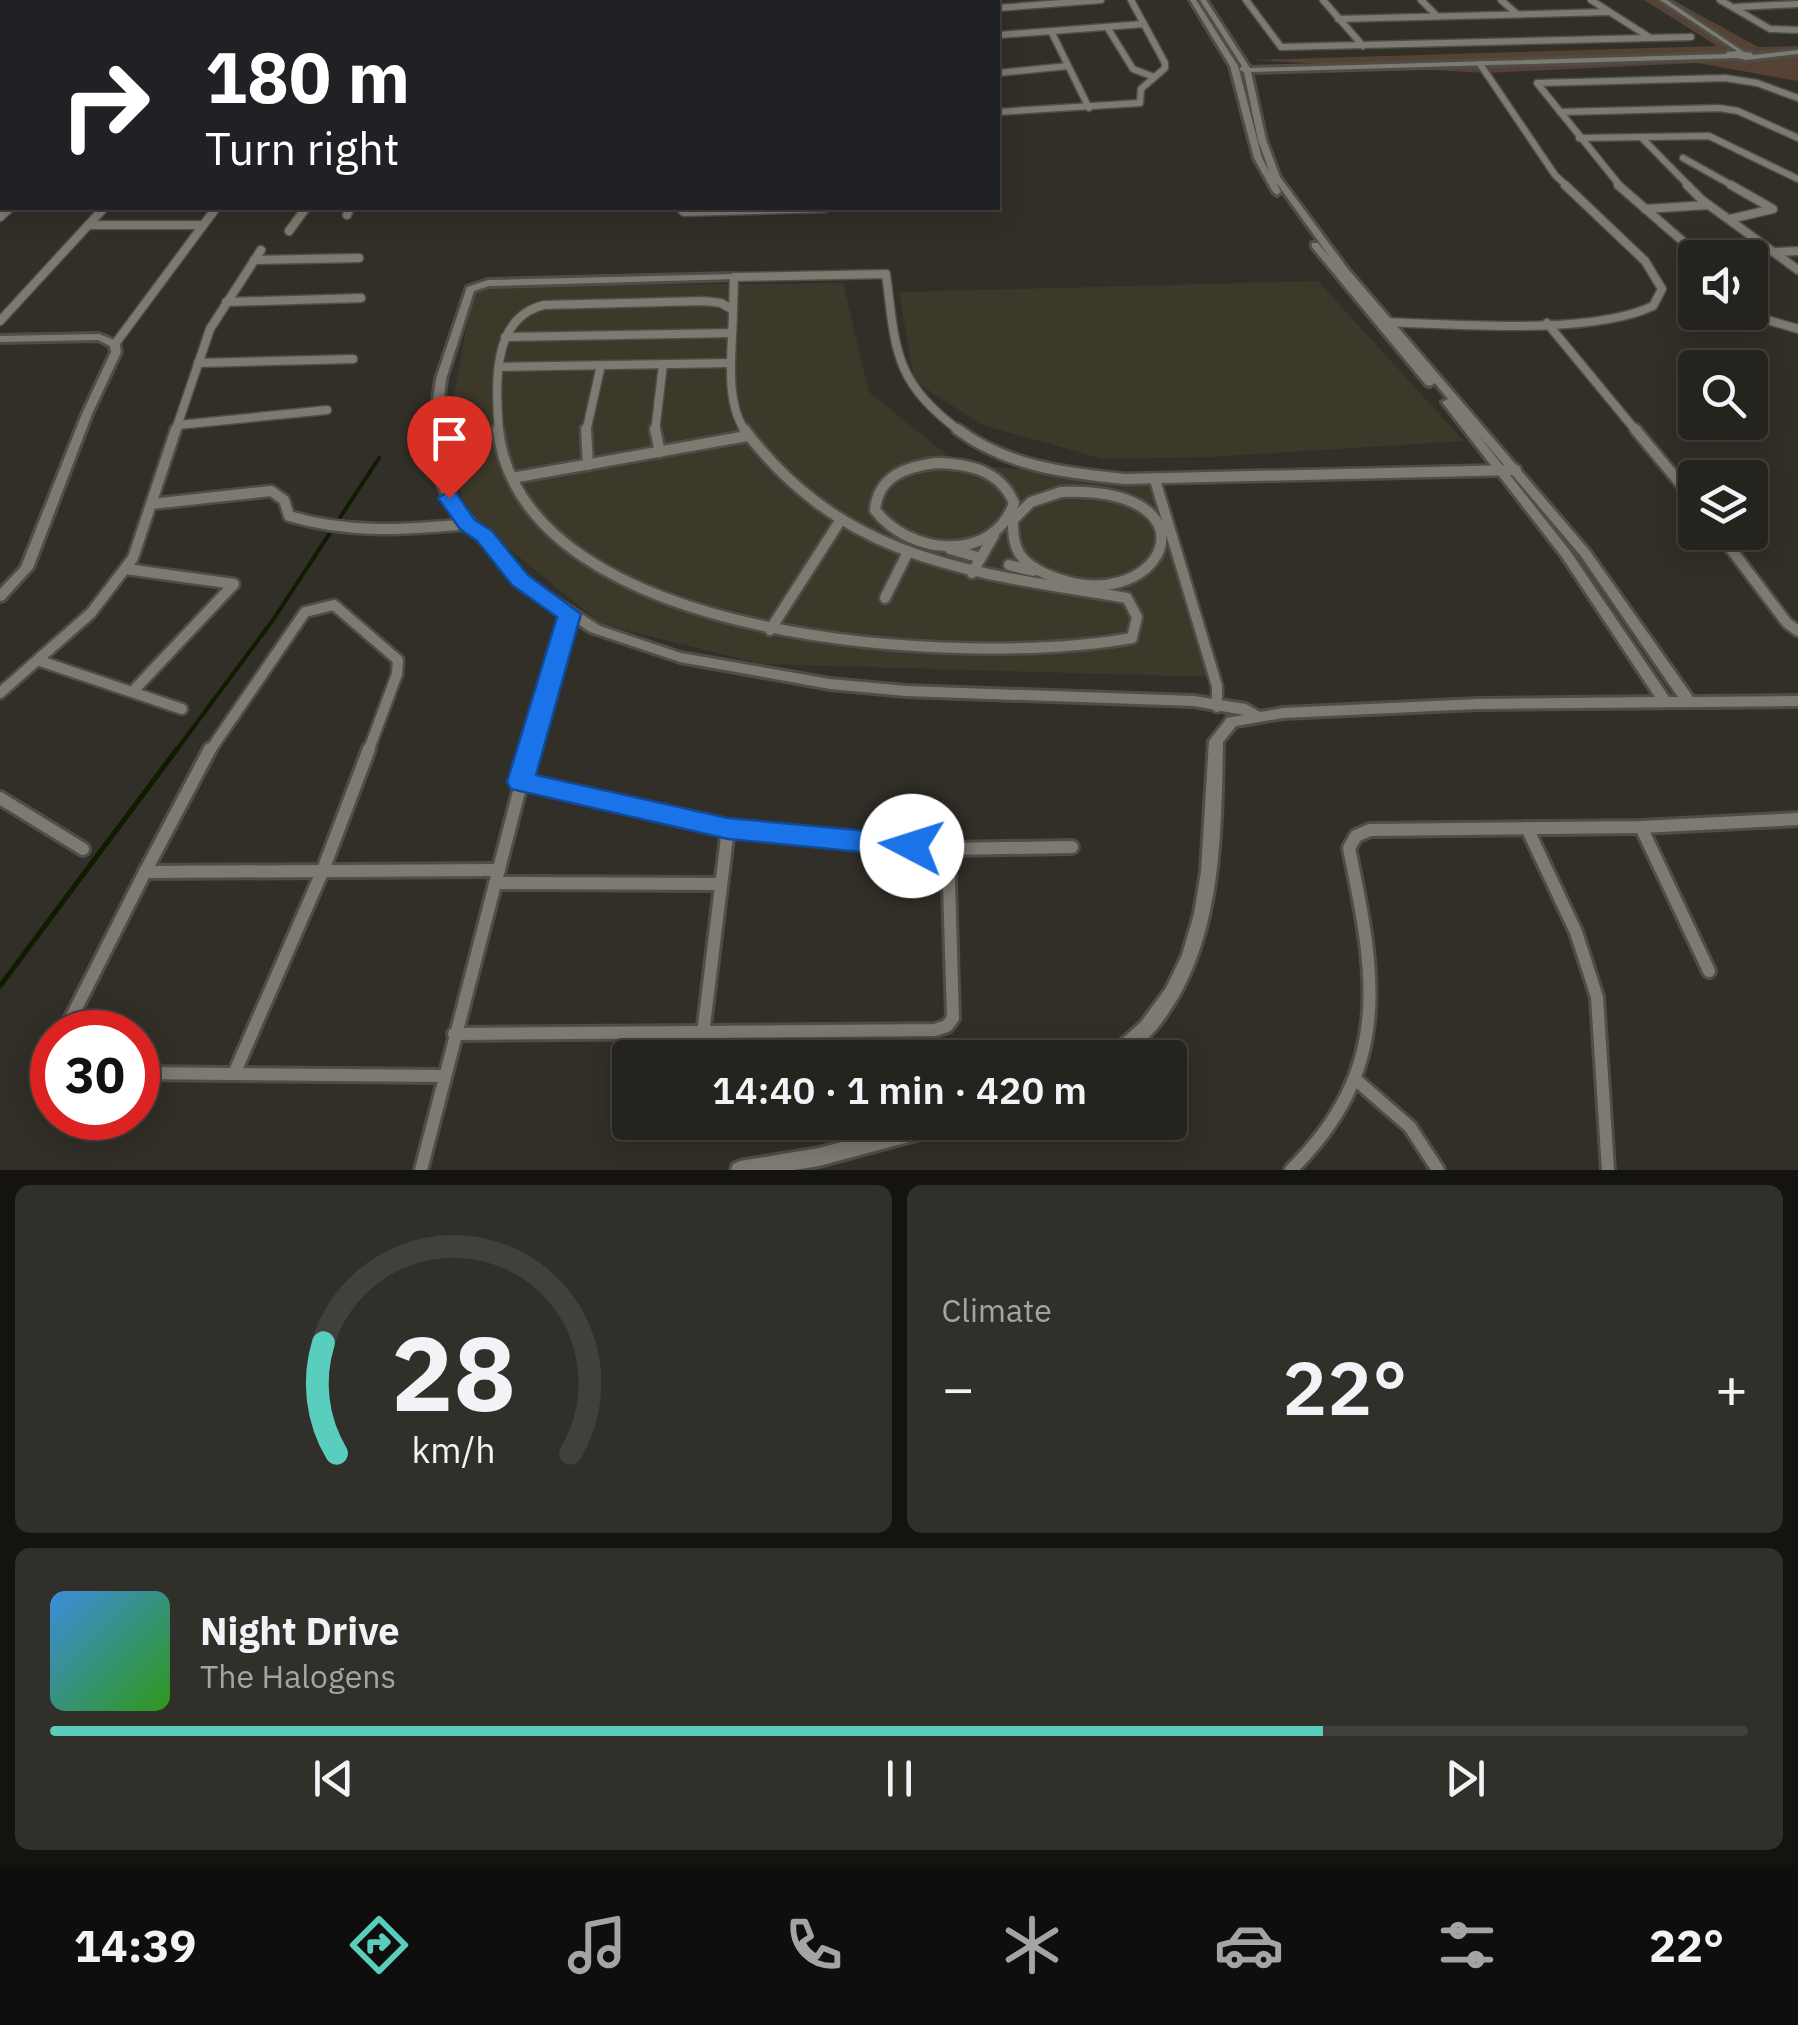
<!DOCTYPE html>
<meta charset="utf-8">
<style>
:root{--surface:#25231d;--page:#312f2a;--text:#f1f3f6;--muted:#a3a4a4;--line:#42403b;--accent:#59cebf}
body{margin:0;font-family:"IBM Plex Sans",sans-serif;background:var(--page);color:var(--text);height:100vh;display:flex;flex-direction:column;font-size:38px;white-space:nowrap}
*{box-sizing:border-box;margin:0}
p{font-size:32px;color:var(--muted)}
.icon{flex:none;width:55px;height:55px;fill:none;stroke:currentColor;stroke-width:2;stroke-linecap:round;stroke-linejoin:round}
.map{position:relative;height:1170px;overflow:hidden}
.drawer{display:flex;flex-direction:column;gap:15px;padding:15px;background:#141310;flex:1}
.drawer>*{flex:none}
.guide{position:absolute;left:0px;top:0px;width:1000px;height:210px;box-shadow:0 5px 25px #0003,0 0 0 2px var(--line);background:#202124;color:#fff;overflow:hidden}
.buttons{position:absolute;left:1678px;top:240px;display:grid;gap:20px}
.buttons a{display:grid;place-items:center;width:90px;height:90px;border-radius:10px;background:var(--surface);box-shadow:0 5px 25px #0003,0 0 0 2px var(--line);font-size:50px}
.speed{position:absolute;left:30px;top:1010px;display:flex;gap:20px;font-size:50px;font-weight:700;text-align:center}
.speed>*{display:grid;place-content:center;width:130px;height:130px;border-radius:50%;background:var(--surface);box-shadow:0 5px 25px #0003,0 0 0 2px var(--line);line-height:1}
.speed .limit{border:15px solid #d22;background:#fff;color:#111}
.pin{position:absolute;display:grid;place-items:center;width:85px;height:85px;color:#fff;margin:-102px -42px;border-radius:50% 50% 50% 0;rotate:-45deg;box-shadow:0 0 10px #0007}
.pin .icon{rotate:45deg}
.me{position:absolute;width:110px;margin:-55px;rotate:275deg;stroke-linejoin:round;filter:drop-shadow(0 0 8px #0008)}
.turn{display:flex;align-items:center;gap:35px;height:210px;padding:0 40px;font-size:45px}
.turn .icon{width:130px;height:130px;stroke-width:2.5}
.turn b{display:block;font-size:70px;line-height:85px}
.big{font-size:75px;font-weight:600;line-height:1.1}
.drawer .card{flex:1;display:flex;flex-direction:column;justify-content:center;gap:15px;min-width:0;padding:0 35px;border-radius:15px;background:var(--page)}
.drawer .dial{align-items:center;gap:0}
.dial svg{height:260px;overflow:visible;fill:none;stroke:var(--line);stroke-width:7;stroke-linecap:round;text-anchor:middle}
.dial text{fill:var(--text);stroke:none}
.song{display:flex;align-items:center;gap:30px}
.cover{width:120px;height:120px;border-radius:15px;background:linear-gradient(135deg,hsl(210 70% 55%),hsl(110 70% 35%))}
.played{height:10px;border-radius:5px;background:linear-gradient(90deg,var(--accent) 75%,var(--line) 75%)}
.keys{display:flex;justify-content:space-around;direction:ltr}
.heat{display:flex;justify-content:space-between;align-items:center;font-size:55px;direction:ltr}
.drawer .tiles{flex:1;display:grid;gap:15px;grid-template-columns:1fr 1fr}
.card:last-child{grid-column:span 2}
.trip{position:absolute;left:612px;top:1040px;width:575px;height:100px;border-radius:10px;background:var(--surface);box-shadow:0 5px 25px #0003,0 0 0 2px var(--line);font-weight:600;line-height:100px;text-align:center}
.tab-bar{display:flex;height:160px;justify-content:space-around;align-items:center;background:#0f0e0c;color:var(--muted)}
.tab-bar .icon{width:70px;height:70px}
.tab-bar .current{color:var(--accent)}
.tab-bar b{font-size:45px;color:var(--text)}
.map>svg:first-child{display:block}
.built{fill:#3c382a}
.green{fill:#554235}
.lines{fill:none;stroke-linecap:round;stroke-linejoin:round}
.stream-far1{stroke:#101c00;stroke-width:4}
.stream{stroke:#101c00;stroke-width:5}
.minor-far3-casing{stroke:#4f4d47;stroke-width:9}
.minor-far2-casing{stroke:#4f4d47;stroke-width:11}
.minor-far1-casing{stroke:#4f4d47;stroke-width:15}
.minor-casing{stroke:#4f4d47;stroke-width:18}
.tertiary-casing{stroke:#4f4d47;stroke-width:6}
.minor-far3{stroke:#7d7a71;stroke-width:6}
.minor-far2{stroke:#7d7a71;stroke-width:8}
.minor-far1{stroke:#7d7a71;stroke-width:10}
.minor{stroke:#7d7a71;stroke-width:12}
.tertiary{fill:#7d7a71;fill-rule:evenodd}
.route{fill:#1a73e8;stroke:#114b97;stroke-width:2.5}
</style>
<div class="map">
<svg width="1798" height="1170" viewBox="0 0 1798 1170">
<rect width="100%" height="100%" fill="#312f27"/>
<g class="built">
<path d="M1318,281L1464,441L1210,457L1103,459L982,425L914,381L899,292Z"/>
<path d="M843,283L869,392L958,464L1147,480L1210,677L761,664L601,624L465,513L448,426L474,286Z"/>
</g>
<path class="green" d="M1644,0H1673L1758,47L1798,46V81L1697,63L1486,73L1252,60L1717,46Z"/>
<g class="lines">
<path class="stream-far1" d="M175,752L273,620L379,458"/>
<path class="stream" d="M0,986L177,749"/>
<g class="minor-far3-casing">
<g id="minor-far3">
<path d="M1246,0L1281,47L1691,37"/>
<path d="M1323,0L1363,46"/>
<path d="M1421,0L1437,16"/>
<path d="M1501,0L1517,14"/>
<path d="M1591,0L1649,37"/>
<path d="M1720,0L1770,29L1798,30"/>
<path d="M1736,7L1798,4"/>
<path d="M998,8L1101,0"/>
<path d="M1338,19L1609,12"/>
<path d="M1107,27L1133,69L1154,77"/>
<path d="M1051,31L1089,108"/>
<path d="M998,35L1144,24"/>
<path d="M1480,64L1555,175L1568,187"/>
<path d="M998,73L1068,66"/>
<path d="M998,112L1140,103L1141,89L1165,68V63L1131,0"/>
<path d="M1560,112L1719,108L1738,111L1798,138"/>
<path d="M1641,137L1690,187"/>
<path d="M1579,138L1709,136L1798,179"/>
<path d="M1683,158L1735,187"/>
<path d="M1621,187L1537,83L1725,78L1757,83L1798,98"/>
</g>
</g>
<g class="minor-far2-casing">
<g id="minor-far2">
<path d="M1618,185L1702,258"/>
<path d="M1687,185L1702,200L1798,270"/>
<path d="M680,208L684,212L825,208"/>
<path d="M1645,209L1708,205"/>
<path d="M347,215L350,208"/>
<path d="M0,217L10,208"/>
<path d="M1730,219L1773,209L1731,185"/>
<path d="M89,225H203"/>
<path d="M289,231L306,208"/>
<path d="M1776,252L1798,251"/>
<path d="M254,260L359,258"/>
<path d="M226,302L361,298"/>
<path d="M733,310L734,277L886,274C896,351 893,381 961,432"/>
<path d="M1740,312L1798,329"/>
<path d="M0,321L104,208"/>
<path d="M1382,322C1455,324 1589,336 1653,306L1662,289L1645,261L1565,185"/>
<path d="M1547,323L1637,432"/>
<path d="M505,337L732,333"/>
<path d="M115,344L216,208"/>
<path d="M198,363L353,359"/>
<path d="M499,367L731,363"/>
<path d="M178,425L327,410"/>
<path d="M175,432L210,329L261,250"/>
<path d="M499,432C496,387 490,318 544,305L704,301L721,303L733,310C733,346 723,401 746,432"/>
<path d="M586,432L601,365"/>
<path d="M655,432L663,364"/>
</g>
</g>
<g class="minor-far1-casing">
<g id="minor-far1">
<path d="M498,429C522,647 972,667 1132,638L1137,617L1127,598C973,572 845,563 744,429"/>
<path d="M586,429L588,465"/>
<path d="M655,429L660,452"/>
<path d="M957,429C1006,466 1065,473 1125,479L1516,470"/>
<path d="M1635,429L1695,501"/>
<path d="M936,463C969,464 1000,470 1014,503C993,564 909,555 875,510C878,476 906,467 936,463Z"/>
<path d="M512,478L747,436"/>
<path d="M1155,480L1217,686V707"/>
<path d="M1061,492C1228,486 1161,625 1046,574C1019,562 1012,548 1013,520L1031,502Z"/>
<path d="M151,504L271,491L284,500L289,516C349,534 407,530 468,524"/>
<path d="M1718,532L1787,623L1798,631"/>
<path d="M950,549L981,558"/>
<path d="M1009,565L1033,571"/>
<path d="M126,569L234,584L134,690"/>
<path d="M972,573L994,535"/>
<path d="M885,598L908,552"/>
<path d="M770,630L840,521"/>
<path d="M40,661L182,709"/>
<path d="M0,693L91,613L133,558L176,429"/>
<path d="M209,752L305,612L334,605L398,660L397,674L368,752"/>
<path d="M530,752L569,614"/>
</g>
</g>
<g class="minor-casing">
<g id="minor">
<path d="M521,782L728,829L948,849L1072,847"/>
<path d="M0,798L83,849"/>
<path d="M1641,827L1709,971"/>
<path d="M1527,828L1576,932L1597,997L1608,1170"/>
<path d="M145,872L210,749"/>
<path d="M495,883L721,884"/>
<path d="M64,1032L145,872L499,870"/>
<path d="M454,1034L935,1030L947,1026L953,1018L948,849"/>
<path d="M52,1056L48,1065L52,1073"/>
<path d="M700,1058L728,829"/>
<path d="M138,1073L444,1076"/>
<path d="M234,1074L323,870L369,749"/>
<path d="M1355,1079L1410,1127L1438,1170"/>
<path d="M421,1170L530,749"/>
<path d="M1291,1170C1394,1068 1375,975 1349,848L1356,836L1370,830L1641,827L1798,819"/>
</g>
</g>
<g class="tertiary-casing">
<g id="tertiary">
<path d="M570,0H577L575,2H569Z"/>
<path d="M1190,0H1196L1238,66L1262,158L1270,173L1258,140L1244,72L1239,70L1242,66L1200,0H1206L1250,68L1726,54L1727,52L1737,51L1660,0H1667L1744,52L1752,53L1753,55L1798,50V54L1746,60L1737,58L1251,72L1266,140L1280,177L1348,269L1589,550L1693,697L1798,696V706L1478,709L1283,718L1236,726L1223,742C1221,841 1222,951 1155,1031C1146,1041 1135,1049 1126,1058H1104L1107,1052L1141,1022L1166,988L1182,955L1194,914L1201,872L1209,741L1227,718L1244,715L1194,706L906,696L830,689L680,662L590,632L516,583L443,498L426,450L436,379L467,287L488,280L734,274L739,277L737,279L489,286L474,291L446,379L438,450L454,497L524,577L600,626L681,653L830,679L906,686L1194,696L1246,704L1260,712L1283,708L1478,699L1655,697L1562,557L1442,402L1448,399L1435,383L1430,386L1426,385L1312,247V243H1318L1332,260L1276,182L1281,192L1277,195L1273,192L1254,158L1230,66ZM1476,432L1581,556L1678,697H1669L1570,551Z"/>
<rect x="0" y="15" width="2" height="4"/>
<path d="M99,334L119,342L121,352L92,414L33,568L4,600L0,601V589L21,567L82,414L111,352L110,346L98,340L0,342V336Z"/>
<path d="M919,1122H963L960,1128L954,1130L819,1166L794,1170H731L733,1164L740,1161L819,1148Z"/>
</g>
</g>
<use href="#minor-far3" class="minor-far3"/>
<use href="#minor-far2" class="minor-far2"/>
<use href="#minor-far1" class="minor-far1"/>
<use href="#minor" class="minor"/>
<use href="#tertiary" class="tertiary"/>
</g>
<path class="route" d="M449,491L456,493L475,520L492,531L528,575L581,614L536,775L728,818L912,835L922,838L926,846L922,853L912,857L728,839L511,789L507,782L557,617L512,585L477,541L460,529L438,498Z"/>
</svg>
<div class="buttons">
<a><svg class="icon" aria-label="sound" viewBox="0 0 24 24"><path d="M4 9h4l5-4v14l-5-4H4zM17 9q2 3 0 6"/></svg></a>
<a><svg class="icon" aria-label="search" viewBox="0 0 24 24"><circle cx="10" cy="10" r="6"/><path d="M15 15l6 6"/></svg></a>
<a><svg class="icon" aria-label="layers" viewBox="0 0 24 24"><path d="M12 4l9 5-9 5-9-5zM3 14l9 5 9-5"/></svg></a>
</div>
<div class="speed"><div class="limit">30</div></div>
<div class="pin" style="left:449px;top:498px;background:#d93025"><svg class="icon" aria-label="arrive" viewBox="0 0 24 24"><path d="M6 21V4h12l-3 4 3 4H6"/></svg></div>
<svg class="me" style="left:912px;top:846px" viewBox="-20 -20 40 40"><circle r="19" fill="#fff"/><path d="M0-13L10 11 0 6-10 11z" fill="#1a73e8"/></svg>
<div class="trip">14:40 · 1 min · 420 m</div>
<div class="guide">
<div class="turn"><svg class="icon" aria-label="right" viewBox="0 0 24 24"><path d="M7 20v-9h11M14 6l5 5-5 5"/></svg><div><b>180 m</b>Turn right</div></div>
</div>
</div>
<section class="drawer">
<div class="tiles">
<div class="card dial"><svg viewBox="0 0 100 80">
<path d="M14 69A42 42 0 1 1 86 69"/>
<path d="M14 69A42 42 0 0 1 10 35" stroke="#59cebf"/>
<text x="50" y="56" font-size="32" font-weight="700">28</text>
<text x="50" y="72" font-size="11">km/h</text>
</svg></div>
<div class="card"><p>Climate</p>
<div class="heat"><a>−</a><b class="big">22°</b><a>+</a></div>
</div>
<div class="card">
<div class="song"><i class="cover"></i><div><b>Night Drive</b><p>The Halogens</p></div></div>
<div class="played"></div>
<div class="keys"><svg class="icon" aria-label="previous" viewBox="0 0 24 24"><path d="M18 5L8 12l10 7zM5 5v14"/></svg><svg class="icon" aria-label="pause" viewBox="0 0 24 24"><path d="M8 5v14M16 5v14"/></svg><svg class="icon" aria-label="next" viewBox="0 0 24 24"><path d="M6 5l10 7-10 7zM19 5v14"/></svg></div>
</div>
</div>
</section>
<nav class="tab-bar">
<b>14:39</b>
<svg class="icon current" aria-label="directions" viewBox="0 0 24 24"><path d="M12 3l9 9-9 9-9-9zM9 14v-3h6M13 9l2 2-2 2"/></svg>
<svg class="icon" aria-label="music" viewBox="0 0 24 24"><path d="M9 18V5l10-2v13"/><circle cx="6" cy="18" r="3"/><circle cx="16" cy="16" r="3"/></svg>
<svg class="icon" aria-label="phone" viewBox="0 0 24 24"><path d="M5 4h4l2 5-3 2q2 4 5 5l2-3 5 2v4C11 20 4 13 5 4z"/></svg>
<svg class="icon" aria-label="climate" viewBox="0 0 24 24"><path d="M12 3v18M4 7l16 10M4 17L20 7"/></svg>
<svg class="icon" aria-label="car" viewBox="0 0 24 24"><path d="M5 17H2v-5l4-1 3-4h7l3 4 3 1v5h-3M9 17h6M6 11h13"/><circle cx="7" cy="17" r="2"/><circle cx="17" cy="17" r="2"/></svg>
<svg class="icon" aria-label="filters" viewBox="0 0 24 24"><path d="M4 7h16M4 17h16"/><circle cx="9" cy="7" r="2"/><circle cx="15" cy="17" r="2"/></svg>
<b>22°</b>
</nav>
